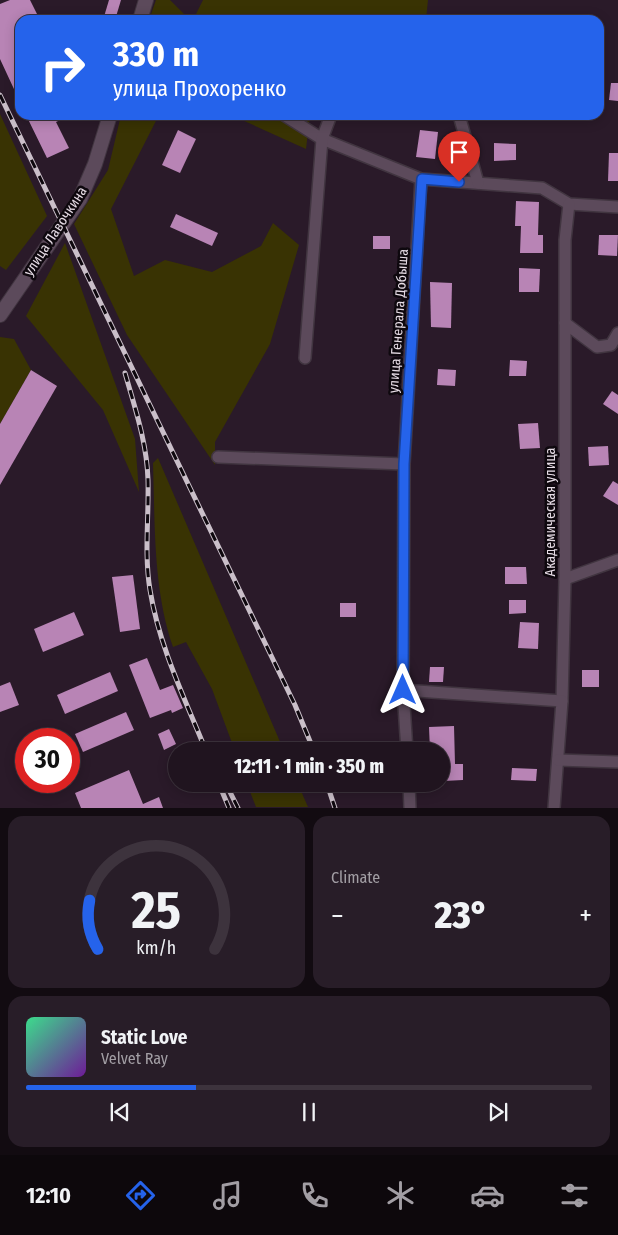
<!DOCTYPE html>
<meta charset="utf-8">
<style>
:root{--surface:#20141f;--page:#281d28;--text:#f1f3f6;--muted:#a29ea4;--line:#3d333d;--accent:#2563eb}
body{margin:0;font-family:"Fira Sans Condensed",sans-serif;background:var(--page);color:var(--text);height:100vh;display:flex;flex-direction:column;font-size:19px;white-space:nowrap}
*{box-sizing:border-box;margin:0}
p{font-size:16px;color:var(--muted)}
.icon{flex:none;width:28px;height:28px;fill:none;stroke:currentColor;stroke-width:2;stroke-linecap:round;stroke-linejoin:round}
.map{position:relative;height:808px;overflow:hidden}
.drawer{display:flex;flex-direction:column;gap:8px;padding:8px;background:#120b11;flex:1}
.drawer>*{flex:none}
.top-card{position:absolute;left:15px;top:15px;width:589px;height:105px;border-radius:15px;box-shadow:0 2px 12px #0003,0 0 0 1px var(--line);background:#2563eb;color:#fff;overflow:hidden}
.speed{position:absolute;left:15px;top:728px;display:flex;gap:10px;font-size:25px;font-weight:700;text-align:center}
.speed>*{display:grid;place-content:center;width:65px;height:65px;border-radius:50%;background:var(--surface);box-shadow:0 2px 12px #0003,0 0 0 1px var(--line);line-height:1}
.speed .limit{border:8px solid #d22;background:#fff;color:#111}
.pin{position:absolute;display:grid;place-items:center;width:42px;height:42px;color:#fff;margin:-51px -21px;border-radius:50% 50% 50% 0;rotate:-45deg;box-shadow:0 0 5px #0007}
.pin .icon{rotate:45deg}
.me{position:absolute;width:55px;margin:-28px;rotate:0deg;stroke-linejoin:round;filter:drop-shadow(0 0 4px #0008)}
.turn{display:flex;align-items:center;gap:18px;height:105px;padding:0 15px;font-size:22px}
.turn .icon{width:65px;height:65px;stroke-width:2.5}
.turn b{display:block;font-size:35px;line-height:42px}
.big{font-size:38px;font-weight:800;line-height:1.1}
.drawer .tile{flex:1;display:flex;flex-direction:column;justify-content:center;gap:8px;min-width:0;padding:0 18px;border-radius:15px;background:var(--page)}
.drawer .dial{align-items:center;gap:0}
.dial svg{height:130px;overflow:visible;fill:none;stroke:var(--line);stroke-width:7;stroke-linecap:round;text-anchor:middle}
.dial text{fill:var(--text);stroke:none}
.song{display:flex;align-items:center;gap:15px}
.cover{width:60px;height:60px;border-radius:8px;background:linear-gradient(135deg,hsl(150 70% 55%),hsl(280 70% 35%))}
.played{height:5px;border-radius:2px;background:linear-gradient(90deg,var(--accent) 30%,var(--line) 30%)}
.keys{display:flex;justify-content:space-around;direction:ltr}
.heat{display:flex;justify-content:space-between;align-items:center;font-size:28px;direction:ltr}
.drawer .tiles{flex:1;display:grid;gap:8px;grid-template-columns:1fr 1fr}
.tile:last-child{grid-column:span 2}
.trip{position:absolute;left:168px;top:742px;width:282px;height:50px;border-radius:25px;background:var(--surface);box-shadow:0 2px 12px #0003,0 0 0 1px var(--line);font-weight:800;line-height:50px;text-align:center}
.menu{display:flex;height:80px;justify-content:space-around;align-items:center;background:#0d080c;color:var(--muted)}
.menu .icon{width:35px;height:35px}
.menu .active{color:var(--accent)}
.menu b{font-size:22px;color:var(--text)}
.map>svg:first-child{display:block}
.green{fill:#393303}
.building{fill:#b884b5}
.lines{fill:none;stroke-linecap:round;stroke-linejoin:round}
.minor-casing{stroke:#413540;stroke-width:14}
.secondary-casing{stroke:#413540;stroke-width:16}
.minor{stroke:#5c4a5b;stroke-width:11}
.secondary{stroke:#5c4a5b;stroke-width:14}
.rail-casing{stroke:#cabfc9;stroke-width:5}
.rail{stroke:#0e080e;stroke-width:3;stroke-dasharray:9;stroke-linecap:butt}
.route-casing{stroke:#184099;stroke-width:12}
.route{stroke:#2563eb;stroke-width:9}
.labels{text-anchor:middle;stroke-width:5;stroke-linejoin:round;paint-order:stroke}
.street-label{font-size:14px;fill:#e7dde6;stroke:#0e080e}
</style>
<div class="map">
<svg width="618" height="808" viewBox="0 0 618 808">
<rect width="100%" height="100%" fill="#2a1a29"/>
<g class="green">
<path d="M156,0H170L190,20H149Z"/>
<path d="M203,0H428L426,20H193Z"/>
<path d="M0,114L47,216L6,270L0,266Z"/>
<path d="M121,115H159L111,209L134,276L165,260L212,272L261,246L273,223L299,245L270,344L215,442V465L127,335L74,224L108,170Z"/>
<path d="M231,115H310L306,149Z"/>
<path d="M65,243L135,439L139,492L103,410L26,316Z"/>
<path d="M0,337L14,339L31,370L0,424Z"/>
<path d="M158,458L284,751H235L212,689L186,642L173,647C153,589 155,524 153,463Z"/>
<path d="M247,784H298L308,807H256Z"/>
</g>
<g class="building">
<path d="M10,0H30L40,20H20V102L0,59V4Z"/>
<path d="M109,0H121L115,20H103Z"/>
<path d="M611,83H618V101L609,100Z"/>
<path d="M26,115H71L56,122L69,148L47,158Z"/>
<path d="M178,130L196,139L180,173L162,165Z"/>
<path d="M420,130L438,132L435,159L416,157Z"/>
<path d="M494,143L516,144V160L494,161Z"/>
<path d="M609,153H618V181H608Z"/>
<path d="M516,201L539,202L538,235H543V253H520L521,226H515Z"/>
<path d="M176,214L218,233L212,246L170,227Z"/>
<path d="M599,235H618L617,256L598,255Z"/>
<rect x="373" y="236" width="17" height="13"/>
<path d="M519,268L540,269L539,292H519Z"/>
<path d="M430,282L452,283L451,328L431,327Z"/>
<path d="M510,360L527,361L526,376H509Z"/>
<path d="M438,369L456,370L455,386L437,385Z"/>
<path d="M31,370L57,386L0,485V424Z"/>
<path d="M612,391L618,395V414L603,404Z"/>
<path d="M538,423L540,448L520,449L518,424Z"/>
<path d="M608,446L609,465L589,466L588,447Z"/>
<path d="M613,481L618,484V505L603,496Z"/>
<path d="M505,567H526L527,584H505Z"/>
<path d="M133,575L140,629L120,632L112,577Z"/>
<path d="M509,600H526V613L509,614Z"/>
<rect x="340" y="603" width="16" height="14"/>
<path d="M74,612L84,635L43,652L34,629Z"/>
<path d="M520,622L539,623L538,649L518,648Z"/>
<path d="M147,658L160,690L173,685L183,708L172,713L171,710L150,718L129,665Z"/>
<path d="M430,667H444L443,682H429Z"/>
<rect x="582" y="670" width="17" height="17"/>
<path d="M110,672L118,691L65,714L57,695Z"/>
<path d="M10,682L19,705L0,712V686Z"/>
<path d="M126,712L134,730L83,752L75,734Z"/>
<path d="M454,726L455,764H463V780L444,781L443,751H430L429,727Z"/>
<path d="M169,729L176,744L164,750L158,734Z"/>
<path d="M512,768L537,769L536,781L511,780Z"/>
<path d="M129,770L143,804L159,797L163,808H81L75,793Z"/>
</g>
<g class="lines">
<g class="minor-casing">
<g id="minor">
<path d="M284,115L322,139L421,179L542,188L569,204L618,207"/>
<path d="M459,115L478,183"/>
<path d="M565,323L597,347L611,345L618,333"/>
<path d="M305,358L322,139L331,115"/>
<path d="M218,457L404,464"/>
<path d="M565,579L618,560"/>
<path d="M403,690L404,464L421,179"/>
<path d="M562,701L565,579V240L569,204"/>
<path d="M407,751L403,690L562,701L554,808"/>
<path d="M558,760L618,762"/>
<path d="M409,784L410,808"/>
</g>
</g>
<g class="secondary-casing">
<g id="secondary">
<path d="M140,20L146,0"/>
<path d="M0,315L80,199L95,164L110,115"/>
</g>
</g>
<use href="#minor" class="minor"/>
<use href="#secondary" class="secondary"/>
<g class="rail-casing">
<g id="rail">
<path d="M0,95L295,705L314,751"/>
<path d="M125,373C135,408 147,443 148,480C149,517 144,554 150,590C159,646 185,699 206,751"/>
<path d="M219,784L229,808"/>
<path d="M226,784L238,808"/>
<path d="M327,784L335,808"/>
</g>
</g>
<use href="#rail" class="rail"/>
</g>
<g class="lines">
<g class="route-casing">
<path id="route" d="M403,690L404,464L422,179L459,182"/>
</g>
<use href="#route" class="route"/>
</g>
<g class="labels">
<g class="street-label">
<text transform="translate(55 231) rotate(-57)" y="5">улица Лавочкина</text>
<text transform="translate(398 321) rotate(-86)" y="5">улица Генерала Добыша</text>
<text transform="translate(550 512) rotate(-90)" y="5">Академическая улица</text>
</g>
</g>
</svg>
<div class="speed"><div class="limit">30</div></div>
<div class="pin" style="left:459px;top:182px;background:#d93025"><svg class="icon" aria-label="arrive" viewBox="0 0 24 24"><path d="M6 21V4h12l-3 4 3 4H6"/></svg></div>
<svg class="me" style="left:403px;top:690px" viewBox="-20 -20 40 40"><path d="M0-17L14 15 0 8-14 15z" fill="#2563eb" stroke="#fff" stroke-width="4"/></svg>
<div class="trip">12:11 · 1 min · 350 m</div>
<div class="top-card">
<div class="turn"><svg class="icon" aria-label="right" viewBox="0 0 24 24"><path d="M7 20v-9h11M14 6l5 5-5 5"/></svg><div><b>330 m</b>улица Прохоренко</div></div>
</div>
</div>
<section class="drawer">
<div class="tiles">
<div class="tile dial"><svg viewBox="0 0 100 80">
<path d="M14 69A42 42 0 1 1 86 69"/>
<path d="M14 69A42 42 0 0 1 9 39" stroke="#2563eb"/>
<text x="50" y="56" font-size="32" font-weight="700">25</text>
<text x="50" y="72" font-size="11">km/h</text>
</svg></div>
<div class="tile"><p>Climate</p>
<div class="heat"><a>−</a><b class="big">23°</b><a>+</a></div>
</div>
<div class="tile">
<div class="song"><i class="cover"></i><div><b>Static Love</b><p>Velvet Ray</p></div></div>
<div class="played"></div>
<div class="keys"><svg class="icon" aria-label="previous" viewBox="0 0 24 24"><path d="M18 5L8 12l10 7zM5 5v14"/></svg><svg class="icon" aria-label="pause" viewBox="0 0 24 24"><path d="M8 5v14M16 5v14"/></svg><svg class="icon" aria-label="next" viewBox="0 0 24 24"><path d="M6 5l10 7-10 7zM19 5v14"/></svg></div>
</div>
</div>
</section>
<nav class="menu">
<b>12:10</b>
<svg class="icon active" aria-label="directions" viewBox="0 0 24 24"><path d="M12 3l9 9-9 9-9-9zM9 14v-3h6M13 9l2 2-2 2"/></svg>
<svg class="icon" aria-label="music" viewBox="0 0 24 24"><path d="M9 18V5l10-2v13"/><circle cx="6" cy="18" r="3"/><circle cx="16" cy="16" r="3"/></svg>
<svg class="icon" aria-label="phone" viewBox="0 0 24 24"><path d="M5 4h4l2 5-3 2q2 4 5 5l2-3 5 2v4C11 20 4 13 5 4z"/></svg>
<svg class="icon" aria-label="climate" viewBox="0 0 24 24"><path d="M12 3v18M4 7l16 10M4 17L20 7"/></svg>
<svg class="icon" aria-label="car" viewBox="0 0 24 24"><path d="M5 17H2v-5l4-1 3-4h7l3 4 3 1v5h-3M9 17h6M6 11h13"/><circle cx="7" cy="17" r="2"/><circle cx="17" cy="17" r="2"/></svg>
<svg class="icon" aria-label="filters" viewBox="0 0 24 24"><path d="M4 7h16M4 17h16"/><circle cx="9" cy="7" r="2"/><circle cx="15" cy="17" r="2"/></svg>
</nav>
